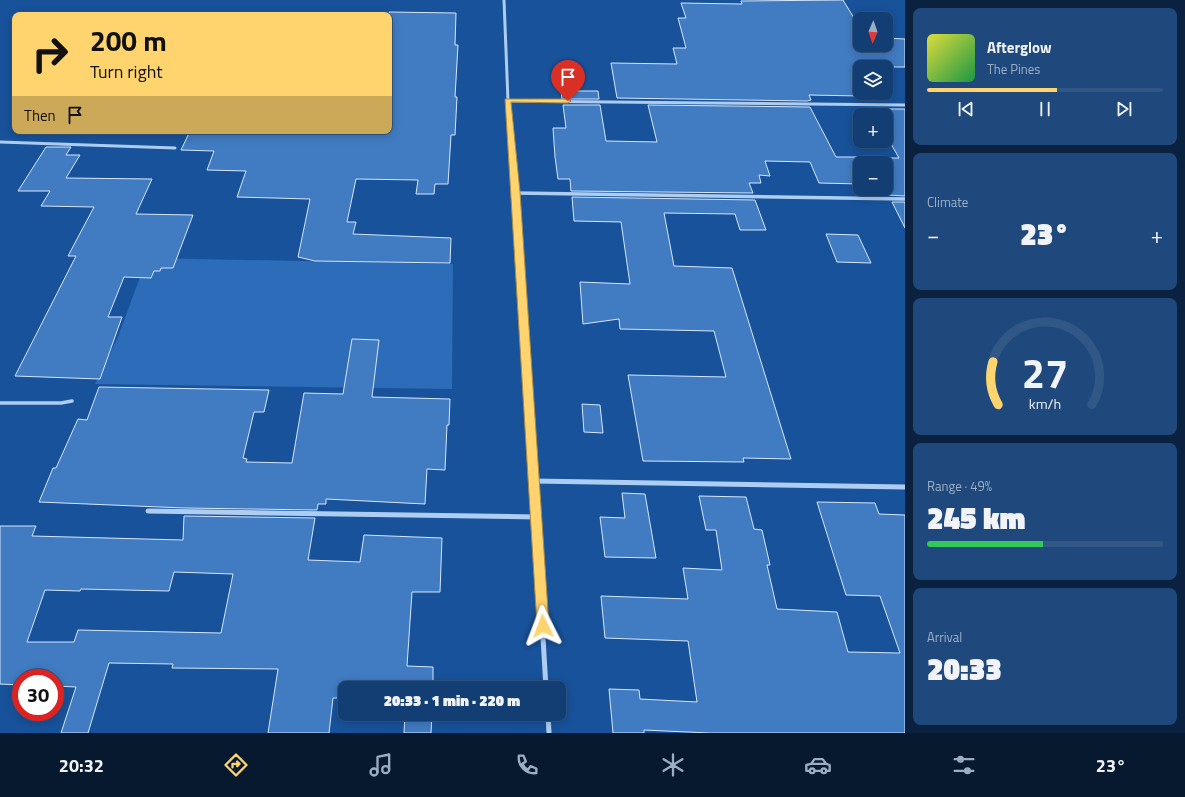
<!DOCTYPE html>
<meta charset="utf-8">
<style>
:root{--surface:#123e74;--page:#1f497c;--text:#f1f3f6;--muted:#9caec5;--line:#315786;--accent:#ffd46f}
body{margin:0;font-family:"Titillium Web",sans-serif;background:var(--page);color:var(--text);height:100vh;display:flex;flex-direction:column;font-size:15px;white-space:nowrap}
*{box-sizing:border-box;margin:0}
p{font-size:13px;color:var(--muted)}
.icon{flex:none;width:22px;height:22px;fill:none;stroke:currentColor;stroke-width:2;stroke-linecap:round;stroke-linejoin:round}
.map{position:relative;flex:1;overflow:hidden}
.sheet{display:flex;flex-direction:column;gap:8px;padding:8px;background:#0a2240;width:280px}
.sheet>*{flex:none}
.top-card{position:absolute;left:12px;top:12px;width:380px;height:122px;border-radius:8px;box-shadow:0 2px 10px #0003,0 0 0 1px var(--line);background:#ffd46f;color:#111;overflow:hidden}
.needle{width:26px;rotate:182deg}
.fabs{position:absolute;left:853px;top:12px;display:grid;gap:8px}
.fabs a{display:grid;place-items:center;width:40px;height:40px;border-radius:8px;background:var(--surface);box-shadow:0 2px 10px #0003,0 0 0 1px var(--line);font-size:20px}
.speed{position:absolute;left:12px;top:669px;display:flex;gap:8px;font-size:20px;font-weight:700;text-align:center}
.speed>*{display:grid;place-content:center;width:52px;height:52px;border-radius:50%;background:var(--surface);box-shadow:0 2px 10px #0003,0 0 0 1px var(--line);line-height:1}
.speed .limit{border:6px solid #d22;background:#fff;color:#111}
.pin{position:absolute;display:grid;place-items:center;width:34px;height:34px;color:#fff;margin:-41px -17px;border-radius:50% 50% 50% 0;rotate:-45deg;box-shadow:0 0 4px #0007}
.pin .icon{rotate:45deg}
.me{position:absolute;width:44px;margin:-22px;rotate:357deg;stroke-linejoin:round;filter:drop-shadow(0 0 3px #0008)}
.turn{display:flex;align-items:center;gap:14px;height:84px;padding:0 12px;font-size:18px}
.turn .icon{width:52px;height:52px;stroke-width:2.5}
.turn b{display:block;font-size:28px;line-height:34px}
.then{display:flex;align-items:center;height:38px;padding:0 12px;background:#0003;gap:8px;font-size:15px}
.big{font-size:30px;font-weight:800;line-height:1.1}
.sheet .widget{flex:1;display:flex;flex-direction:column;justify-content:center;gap:6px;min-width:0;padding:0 14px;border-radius:8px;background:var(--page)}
.sheet .dial{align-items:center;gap:0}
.dial svg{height:104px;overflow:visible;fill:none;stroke:var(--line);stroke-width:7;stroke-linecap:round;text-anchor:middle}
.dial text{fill:var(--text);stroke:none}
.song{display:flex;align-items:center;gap:12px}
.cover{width:48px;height:48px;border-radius:6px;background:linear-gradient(135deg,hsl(60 70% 55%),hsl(140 70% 35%))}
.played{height:4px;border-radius:2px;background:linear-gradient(90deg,var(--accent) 55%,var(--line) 55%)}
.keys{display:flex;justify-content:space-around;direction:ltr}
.heat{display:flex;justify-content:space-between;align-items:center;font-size:22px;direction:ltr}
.charge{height:6px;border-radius:3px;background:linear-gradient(90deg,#34c759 49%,var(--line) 0)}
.trip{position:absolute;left:338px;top:681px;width:228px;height:40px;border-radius:8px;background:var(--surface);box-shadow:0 2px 10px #0003,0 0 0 1px var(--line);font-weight:800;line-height:40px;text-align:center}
.tabs{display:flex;height:64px;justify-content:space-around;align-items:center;background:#07192e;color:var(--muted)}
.tabs .icon{width:28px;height:28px}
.tabs .active{color:var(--accent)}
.tabs b{font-size:18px;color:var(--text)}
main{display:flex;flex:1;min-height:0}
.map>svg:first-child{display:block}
.green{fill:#2c6cb8}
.building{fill:#417bc1;stroke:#d6e7fc;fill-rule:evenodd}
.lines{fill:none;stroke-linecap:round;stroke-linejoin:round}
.street-far2{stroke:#aecdf2;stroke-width:3}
.street-far1{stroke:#aecdf2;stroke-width:3.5}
.street{stroke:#aecdf2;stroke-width:5}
.route{fill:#ffd46f;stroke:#a68a48}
</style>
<main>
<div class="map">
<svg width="905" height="733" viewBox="0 0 905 733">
<rect width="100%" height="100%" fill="#18529a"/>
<path class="green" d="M147,258L453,264L452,389L95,384L118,337Z"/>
<g class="building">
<path d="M843,0L854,18L863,19H860V45H886V38L905,39V67H860V96L809,95L811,100L807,101L617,98L611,63L677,64L673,48H686L678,18H686L681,3L742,4L741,1Z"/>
<path d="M389,12L456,13L455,45H458L455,97H457L455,135H451L448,184H435L434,194H416L418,180L356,179L347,222H356L353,234L451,238L450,263L315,261L298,257L310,199L237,197L246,171L207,170L214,151L181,150L190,131H389Z"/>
<path d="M561,91H598L599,99H562Z"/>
<path d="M563,105H600L606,141L657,142L648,105L810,107L836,157H860V184L819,183L810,162L765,161L770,176L759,175L761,183H749L753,193L571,191L570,179H558L555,157L553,128H566Z"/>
<path d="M876,109H905V196L888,195L885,189L886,163H872L869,158H899L886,135V115H880Z"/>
<path d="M46,147H71L66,155H80L66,178L152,179L136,214L193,215L173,268H161L160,271H154L151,278L124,277L108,317H122L100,379L15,376L76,256H68L94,207L41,206L50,191H18Z"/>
<path d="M572,197L755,200L766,230H740L735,214L664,213L674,266L732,268L791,459L743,458L744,462L643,461L628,375L726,377L714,331L620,329L619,319L583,324L580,282L630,284L621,222L574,221Z"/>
<path d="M892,202H905V228Z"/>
<path d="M826,234L858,235L871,263L837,262Z"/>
<path d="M352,339L379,340L372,397L450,399L449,425H447L445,470L427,469L425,504L326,499V504H318L317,510L184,508L39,502L53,468H56L78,419L87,420L99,387L269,390L264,412H254L243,458L247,459L246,462L292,463L304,393L343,394Z"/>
<path d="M582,404L600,405L603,433L584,432Z"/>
<path d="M622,493L645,494L656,558L605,557L600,517L625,518Z"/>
<path d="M699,496L746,497L754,529L762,530L770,565H767L777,609L837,612L848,652L900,653L880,596L846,595L817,502L875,503L879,514L905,515V733H709L644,730V733H613L609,689L639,690L640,699L697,702L688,641L605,638L601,596L688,599L683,568L722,570L716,530H706Z"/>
<path d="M184,516L315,518L308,560L360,562L364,535L442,538L440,592H412L407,666L433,667V688H345V698H333L329,733H268L278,669L172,668L173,664L109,663L88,733H61L76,687L55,686V678H21V685L0,684V526H36L32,536L183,540ZM174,572L233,574L221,633L78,630L74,642H27L45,590L80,591L81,589L169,591Z"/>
<path d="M405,714H432L431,733H404Z"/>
</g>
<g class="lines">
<g class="street-far2">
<path d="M504,0L508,101L515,181"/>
<path d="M508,101L905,105"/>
<path d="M0,142L175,148"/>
</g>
<g class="street-far1">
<path d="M515,180L530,420"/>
<path d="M516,193L905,199"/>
<path d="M0,403H61L72,401"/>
</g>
<g class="street">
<path d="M530,419L546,688"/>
<path d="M533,481L905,487"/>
<path d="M148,511L537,517"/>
<path d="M548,714L549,733"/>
</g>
</g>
<path class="route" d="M505,99H568L571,101L568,103L511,102L520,192L549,626L547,630L543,632L539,630L537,626Z"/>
</svg>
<div class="fabs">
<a><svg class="needle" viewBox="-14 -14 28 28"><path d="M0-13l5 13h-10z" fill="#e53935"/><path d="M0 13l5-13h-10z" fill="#9caec5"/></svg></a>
<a><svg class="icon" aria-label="layers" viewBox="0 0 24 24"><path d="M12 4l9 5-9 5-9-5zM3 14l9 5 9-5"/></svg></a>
<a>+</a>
<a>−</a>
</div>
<div class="speed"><div class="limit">30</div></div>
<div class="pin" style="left:568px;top:101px;background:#d93025"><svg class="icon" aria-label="arrive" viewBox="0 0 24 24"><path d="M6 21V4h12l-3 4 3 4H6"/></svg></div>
<svg class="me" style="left:543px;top:626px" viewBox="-20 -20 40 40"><path d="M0-17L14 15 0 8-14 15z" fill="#ffd46f" stroke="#fff" stroke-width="4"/></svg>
<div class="trip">20:33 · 1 min · 220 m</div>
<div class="top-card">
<div class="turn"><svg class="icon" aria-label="right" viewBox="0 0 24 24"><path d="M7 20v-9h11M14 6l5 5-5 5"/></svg><div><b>200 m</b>Turn right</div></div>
<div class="then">Then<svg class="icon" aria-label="arrive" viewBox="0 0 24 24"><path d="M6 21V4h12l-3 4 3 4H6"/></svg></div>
</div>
</div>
<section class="sheet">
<div class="widget">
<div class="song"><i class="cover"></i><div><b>Afterglow</b><p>The Pines</p></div></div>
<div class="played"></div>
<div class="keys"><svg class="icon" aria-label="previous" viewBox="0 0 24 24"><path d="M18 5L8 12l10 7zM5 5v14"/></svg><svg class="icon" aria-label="pause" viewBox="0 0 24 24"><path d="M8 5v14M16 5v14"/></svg><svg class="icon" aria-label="next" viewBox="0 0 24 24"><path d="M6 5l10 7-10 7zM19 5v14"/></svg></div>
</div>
<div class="widget"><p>Climate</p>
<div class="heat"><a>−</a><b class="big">23°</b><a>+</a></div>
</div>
<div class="widget dial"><svg viewBox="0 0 100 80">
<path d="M14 69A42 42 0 1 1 86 69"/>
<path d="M14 69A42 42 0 0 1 10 36" stroke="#ffd46f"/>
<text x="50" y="56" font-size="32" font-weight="700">27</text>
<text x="50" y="72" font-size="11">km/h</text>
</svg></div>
<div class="widget"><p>Range · 49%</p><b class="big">245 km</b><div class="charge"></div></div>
<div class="widget"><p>Arrival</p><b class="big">20:33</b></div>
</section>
</main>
<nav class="tabs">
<b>20:32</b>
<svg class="icon active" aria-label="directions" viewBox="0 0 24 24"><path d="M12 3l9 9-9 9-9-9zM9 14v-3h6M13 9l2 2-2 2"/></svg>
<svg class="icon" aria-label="music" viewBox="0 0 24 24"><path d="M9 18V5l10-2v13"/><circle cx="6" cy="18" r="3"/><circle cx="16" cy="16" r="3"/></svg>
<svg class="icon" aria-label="phone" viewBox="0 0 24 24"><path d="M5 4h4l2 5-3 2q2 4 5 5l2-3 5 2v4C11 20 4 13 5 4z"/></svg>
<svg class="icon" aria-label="climate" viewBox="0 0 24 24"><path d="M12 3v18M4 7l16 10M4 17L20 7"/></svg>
<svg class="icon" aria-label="car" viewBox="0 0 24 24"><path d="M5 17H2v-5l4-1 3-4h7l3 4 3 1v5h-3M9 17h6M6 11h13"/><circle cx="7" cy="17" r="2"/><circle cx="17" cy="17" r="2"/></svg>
<svg class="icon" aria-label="filters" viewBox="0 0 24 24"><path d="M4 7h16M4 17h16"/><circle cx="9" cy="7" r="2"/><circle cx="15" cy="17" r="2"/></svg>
<b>23°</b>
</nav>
